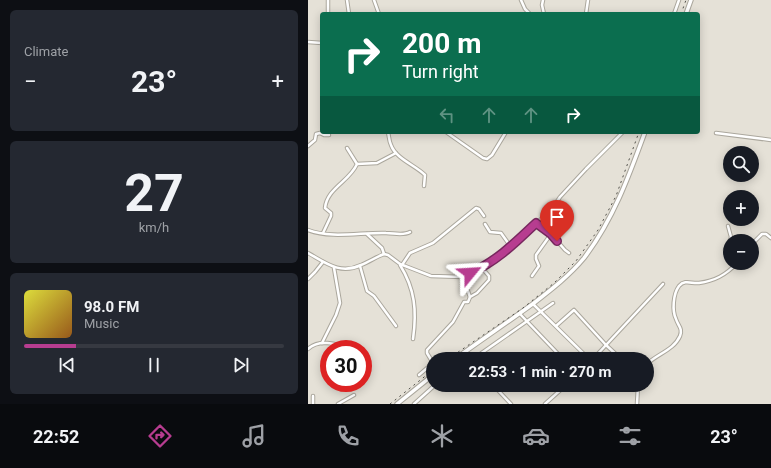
<!DOCTYPE html>
<meta charset="utf-8">
<style>
:root{--surface:#171b24;--page:#242831;--text:#f1f3f6;--muted:#9ea1a6;--line:#363941;--accent:#b73d90}
body{margin:0;font-family:Roboto,sans-serif;background:var(--page);color:var(--text);height:100vh;display:flex;flex-direction:column;font-size:15px;white-space:nowrap}
*{box-sizing:border-box;margin:0}
p{font-size:13px;color:var(--muted)}
.icon{flex:none;width:22px;height:22px;fill:none;stroke:currentColor;stroke-width:2;stroke-linecap:round;stroke-linejoin:round}
.map{position:relative;flex:1;overflow:hidden}
.sheet{display:flex;flex-direction:column;gap:10px;padding:10px;background:#0d0f14;width:308px}
.sheet>*{flex:none}
.banner{position:absolute;left:12px;top:12px;width:380px;height:122px;border-radius:4px;box-shadow:0 2px 10px #0003;background:#0b6e4f;color:#fff;overflow:hidden}
.fabs{position:absolute;left:415px;top:146px;display:grid;gap:8px}
.fabs a{display:grid;place-items:center;width:36px;height:36px;border-radius:50%;background:var(--surface);box-shadow:0 2px 10px #0003;font-size:20px}
.speed{position:absolute;left:12px;top:340px;display:flex;gap:8px;font-size:20px;font-weight:700;text-align:center}
.speed>*{display:grid;place-content:center;width:52px;height:52px;border-radius:50%;background:var(--surface);box-shadow:0 2px 10px #0003;line-height:1}
.speed .limit{border:6px solid #d22;background:#fff;color:#111}
.pin{position:absolute;display:grid;place-items:center;width:34px;height:34px;color:#fff;margin:-41px -17px;border-radius:50% 50% 50% 0;rotate:-45deg;box-shadow:0 0 4px #0007}
.pin .icon{rotate:45deg}
.me{position:absolute;width:44px;margin:-22px;rotate:63deg;stroke-linejoin:round;filter:drop-shadow(0 0 3px #0008)}
.turn{display:flex;align-items:center;gap:14px;height:84px;padding:0 16px;font-size:18px}
.turn .icon{width:52px;height:52px;stroke-width:2.5}
.turn b{display:block;font-size:28px;line-height:34px}
.lanes{display:flex;align-items:center;height:38px;padding:0 16px;background:#0003;justify-content:center;gap:20px;direction:ltr}
.lanes .off{opacity:.35}
.big{font-size:30px;font-weight:700;line-height:1.1}
.sheet .card{flex:1;display:flex;flex-direction:column;justify-content:center;gap:6px;min-width:0;padding:0 14px;border-radius:6px;background:var(--page)}
.sheet .dial{align-items:center;gap:0}
.dial b{font-size:52px;line-height:1}
.song{display:flex;align-items:center;gap:12px}
.cover{width:48px;height:48px;border-radius:6px;background:linear-gradient(135deg,hsl(60 70% 55%),hsl(30 70% 35%))}
.played{height:4px;border-radius:2px;background:linear-gradient(90deg,var(--accent) 20%,var(--line) 20%)}
.keys{display:flex;justify-content:space-around;direction:ltr}
.heat{display:flex;justify-content:space-between;align-items:center;font-size:22px;direction:ltr}
.trip{position:absolute;left:118px;top:352px;width:228px;height:40px;border-radius:20px;background:var(--surface);box-shadow:0 2px 10px #0003;font-weight:700;line-height:40px;text-align:center}
.dock{display:flex;height:64px;justify-content:space-around;align-items:center;background:#090b0e;color:var(--muted)}
.dock .icon{width:28px;height:28px}
.dock .current{color:var(--accent)}
.dock b{font-size:18px;color:var(--text)}
main{display:flex;flex:1;min-height:0}
.map>svg:first-child{display:block}
.lines{fill:none;stroke-linecap:round;stroke-linejoin:round}
.minor-casing{stroke:#aba79d;stroke-width:4.5}
.secondary-casing{stroke:#aba79d;stroke-width:5.5}
.minor{stroke:#fff;stroke-width:2.5}
.secondary{stroke:#fff;stroke-width:3.5}
.rail{stroke:#52514b;stroke-width:1;stroke-dasharray:2 4;stroke-linecap:butt}
.route-casing{stroke:#77285e;stroke-width:10}
.route{stroke:#b73d90;stroke-width:7}
</style>
<main>
<section class="sheet">
<div class="card"><p>Climate</p>
<div class="heat"><a>−</a><b class="big">23°</b><a>+</a></div>
</div>
<div class="card dial"><b>27</b><p>km/h</p></div>
<div class="card">
<div class="song"><i class="cover"></i><div><b>98.0 FM</b><p>Music</p></div></div>
<div class="played"></div>
<div class="keys"><svg class="icon" aria-label="previous" viewBox="0 0 24 24"><path d="M18 5L8 12l10 7zM5 5v14"/></svg><svg class="icon" aria-label="pause" viewBox="0 0 24 24"><path d="M8 5v14M16 5v14"/></svg><svg class="icon" aria-label="next" viewBox="0 0 24 24"><path d="M6 5l10 7-10 7zM19 5v14"/></svg></div>
</div>
</section>
<div class="map">
<svg width="463" height="404" viewBox="0 0 463 404">
<rect width="100%" height="100%" fill="#e5e1d7"/>
<g class="lines">
<g class="minor-casing">
<g id="minor">
<path d="M20,0V14"/>
<path d="M39,0L41,14"/>
<path d="M66,0L71,14"/>
<path d="M213,0L217,9L222,14"/>
<path d="M235,0L234,5L236,14"/>
<path d="M278,14L280,0"/>
<path d="M366,14L371,0"/>
<path d="M0,42L14,43"/>
<path d="M80,132C81,136 81,141 83,145C88,159 107,165 117,175L116,186"/>
<path d="M138,132L175,158L179,159L184,155L198,132"/>
<path d="M408,133L463,140"/>
<path d="M0,146L7,140L8,134L12,133L16,135H21"/>
<path d="M49,164L69,163L88,153"/>
<path d="M228,223L243,234L257,250L261,253"/>
<path d="M177,224L182,232L193,233L203,247"/>
<path d="M420,226L423,237L422,241"/>
<path d="M0,230C23,239 54,232 78,233C86,233 95,236 102,232"/>
<path d="M15,233L23,216V213L17,208C19,188 42,181 49,164L39,148"/>
<path d="M59,234L74,248L76,254"/>
<path d="M422,241L417,250L418,254L422,259"/>
<path d="M444,244L454,234H458L463,238"/>
<path d="M0,253C18,263 32,275 53,265C61,262 68,257 76,254L80,255L92,264L123,276L155,277L174,268L203,247L244,209L252,197L278,169L315,132"/>
<path d="M92,265C107,289 109,311 105,339"/>
<path d="M94,265L102,253L125,243L168,208L171,209L176,216"/>
<path d="M52,266L59,291L66,296L88,326"/>
<path d="M224,276L231,266L228,259V255L243,234"/>
<path d="M155,277L162,297"/>
<path d="M0,279L7,272L15,262"/>
<path d="M225,304L281,359"/>
<path d="M212,314L255,359"/>
<path d="M248,326L266,310L298,345L313,359"/>
<path d="M14,343L28,315L32,303L26,268"/>
<path d="M0,349C10,339 29,343 40,349"/>
<path d="M155,353L160,359"/>
<path d="M165,359L245,303"/>
<path d="M285,359L355,284"/>
<path d="M339,364C349,354 366,350 372,336C375,328 370,326 368,319C364,311 365,294 371,286C377,279 384,284 391,283C407,281 418,275 429,263"/>
<path d="M111,375L125,363L119,353V350L145,322L156,302H160L162,297L169,293L181,280V276L174,268"/>
<path d="M185,385L203,404"/>
<path d="M5,396V404"/>
<path d="M30,404L46,395"/>
<path d="M106,404L127,385"/>
<path d="M237,404L258,385"/>
<path d="M329,404L330,385"/>
</g>
</g>
<g class="secondary-casing">
<g id="secondary">
<path d="M378,14L383,0"/>
<path d="M147,359C173,340 200,322 226,303C244,289 262,275 276,258C305,220 321,176 337,132"/>
<path d="M89,404L125,375"/>
</g>
</g>
<use href="#minor" class="minor"/>
<use href="#secondary" class="secondary"/>
<g class="rail">
<path d="M373,14L378,0"/>
<path d="M140,359L215,308L246,283L268,261L290,230L308,196L331,132"/>
<path d="M82,404L125,370"/>
</g>
</g>
<g class="lines">
<g class="route-casing">
<path id="route" d="M162,273C188,262 208,242 228,223L243,234L249,241"/>
</g>
<use href="#route" class="route"/>
</g>
</svg>
<div class="fabs">
<a><svg class="icon" aria-label="search" viewBox="0 0 24 24"><circle cx="10" cy="10" r="6"/><path d="M15 15l6 6"/></svg></a>
<a>+</a>
<a>−</a>
</div>
<div class="speed"><div class="limit">30</div></div>
<div class="pin" style="left:249px;top:241px;background:#d93025"><svg class="icon" aria-label="arrive" viewBox="0 0 24 24"><path d="M6 21V4h12l-3 4 3 4H6"/></svg></div>
<svg class="me" style="left:162px;top:273px" viewBox="-20 -20 40 40"><path d="M0-17L14 15 0 8-14 15z" fill="#b73d90" stroke="#fff" stroke-width="4"/></svg>
<div class="trip">22:53 · 1 min · 270 m</div>
<div class="banner">
<div class="turn"><svg class="icon" aria-label="right" viewBox="0 0 24 24"><path d="M7 20v-9h11M14 6l5 5-5 5"/></svg><div><b>200 m</b>Turn right</div></div>
<div class="lanes"><svg class="icon off" aria-label="left" viewBox="0 0 24 24"><path d="M17 20v-9H6M10 6l-5 5 5 5"/></svg><svg class="icon off" aria-label="ahead" viewBox="0 0 24 24"><path d="M12 20V5M6 11l6-6 6 6"/></svg><svg class="icon off" aria-label="ahead" viewBox="0 0 24 24"><path d="M12 20V5M6 11l6-6 6 6"/></svg><svg class="icon" aria-label="right" viewBox="0 0 24 24"><path d="M7 20v-9h11M14 6l5 5-5 5"/></svg></div>
</div>
</div>
</main>
<nav class="dock">
<b>22:52</b>
<svg class="icon current" aria-label="directions" viewBox="0 0 24 24"><path d="M12 3l9 9-9 9-9-9zM9 14v-3h6M13 9l2 2-2 2"/></svg>
<svg class="icon" aria-label="music" viewBox="0 0 24 24"><path d="M9 18V5l10-2v13"/><circle cx="6" cy="18" r="3"/><circle cx="16" cy="16" r="3"/></svg>
<svg class="icon" aria-label="phone" viewBox="0 0 24 24"><path d="M5 4h4l2 5-3 2q2 4 5 5l2-3 5 2v4C11 20 4 13 5 4z"/></svg>
<svg class="icon" aria-label="climate" viewBox="0 0 24 24"><path d="M12 3v18M4 7l16 10M4 17L20 7"/></svg>
<svg class="icon" aria-label="car" viewBox="0 0 24 24"><path d="M5 17H2v-5l4-1 3-4h7l3 4 3 1v5h-3M9 17h6M6 11h13"/><circle cx="7" cy="17" r="2"/><circle cx="17" cy="17" r="2"/></svg>
<svg class="icon" aria-label="filters" viewBox="0 0 24 24"><path d="M4 7h16M4 17h16"/><circle cx="9" cy="7" r="2"/><circle cx="15" cy="17" r="2"/></svg>
<b>23°</b>
</nav>
